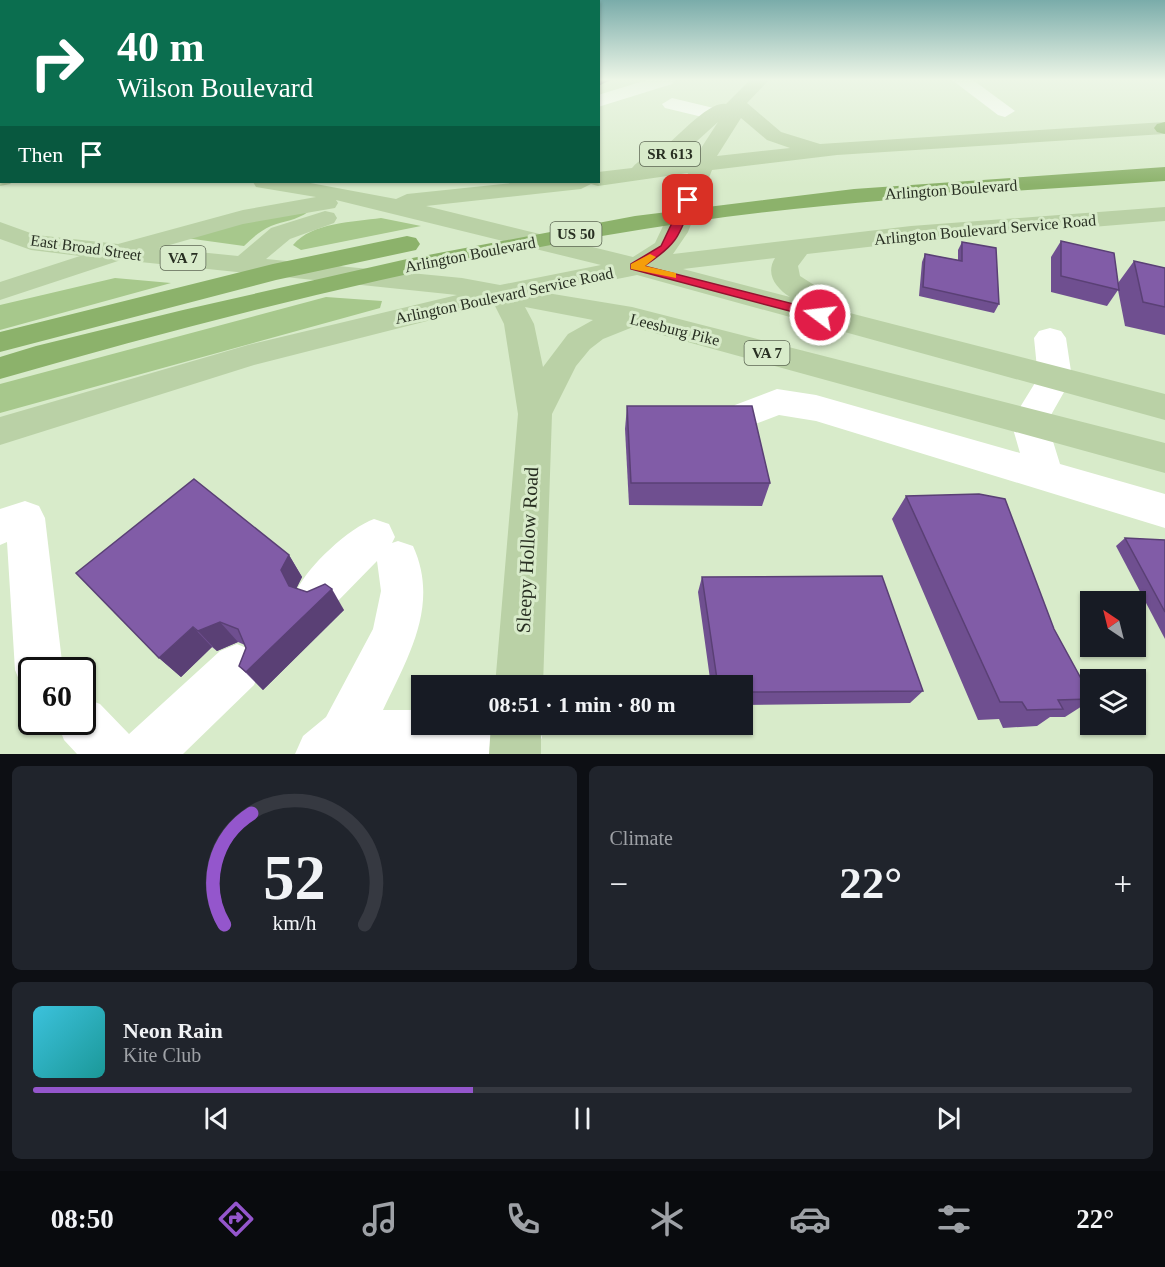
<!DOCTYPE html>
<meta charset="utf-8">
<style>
:root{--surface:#171b24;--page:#20242c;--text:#f1f3f6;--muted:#9ea1a6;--line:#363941;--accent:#9456cc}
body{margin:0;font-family:Georgia,serif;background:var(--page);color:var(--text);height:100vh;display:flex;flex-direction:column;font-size:22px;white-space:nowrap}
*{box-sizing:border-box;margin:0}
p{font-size:20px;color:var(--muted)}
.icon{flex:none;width:33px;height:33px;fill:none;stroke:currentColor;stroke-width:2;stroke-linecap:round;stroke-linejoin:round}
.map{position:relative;height:754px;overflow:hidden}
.sheet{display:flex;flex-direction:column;gap:12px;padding:12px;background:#0d0f14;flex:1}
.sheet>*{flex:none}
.guide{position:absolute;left:0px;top:0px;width:600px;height:183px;box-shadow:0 2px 4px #0004;background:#0b6e4f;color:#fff;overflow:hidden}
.needle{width:39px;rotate:325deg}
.fabs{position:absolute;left:1080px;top:591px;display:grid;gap:12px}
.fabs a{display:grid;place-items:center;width:66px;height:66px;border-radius:0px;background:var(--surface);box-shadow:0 2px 4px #0004;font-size:30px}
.speed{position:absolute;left:18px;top:657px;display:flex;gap:12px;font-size:30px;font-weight:700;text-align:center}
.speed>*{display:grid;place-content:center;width:78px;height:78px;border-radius:50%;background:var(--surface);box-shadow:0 2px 4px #0004;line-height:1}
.speed .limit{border:3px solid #111;border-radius:9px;background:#fff;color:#111}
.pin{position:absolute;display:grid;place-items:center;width:51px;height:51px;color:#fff;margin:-26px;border-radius:12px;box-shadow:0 3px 9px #0006}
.me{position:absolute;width:66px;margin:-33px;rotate:285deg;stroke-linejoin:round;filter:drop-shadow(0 0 4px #0008)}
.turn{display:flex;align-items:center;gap:21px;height:126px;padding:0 18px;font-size:27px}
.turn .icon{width:78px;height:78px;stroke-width:2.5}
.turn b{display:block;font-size:42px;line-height:51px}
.then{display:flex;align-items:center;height:57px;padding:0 18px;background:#0003;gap:12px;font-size:22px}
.big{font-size:45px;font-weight:800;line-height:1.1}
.sheet .widget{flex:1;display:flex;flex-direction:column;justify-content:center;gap:9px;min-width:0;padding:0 21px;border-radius:9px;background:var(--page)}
.sheet .dial{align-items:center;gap:0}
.dial svg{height:156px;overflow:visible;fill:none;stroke:var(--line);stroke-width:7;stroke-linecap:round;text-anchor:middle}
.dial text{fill:var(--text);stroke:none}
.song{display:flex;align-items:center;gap:18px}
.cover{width:72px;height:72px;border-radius:9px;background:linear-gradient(135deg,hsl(190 70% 55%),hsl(180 70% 35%))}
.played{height:6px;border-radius:3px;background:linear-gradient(90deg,var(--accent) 40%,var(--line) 40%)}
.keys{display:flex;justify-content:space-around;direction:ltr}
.heat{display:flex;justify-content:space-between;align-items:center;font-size:33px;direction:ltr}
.sheet .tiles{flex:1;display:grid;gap:12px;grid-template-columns:1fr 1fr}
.widget:last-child{grid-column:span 2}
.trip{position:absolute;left:411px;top:675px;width:342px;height:60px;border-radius:0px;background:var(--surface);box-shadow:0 2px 4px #0004;font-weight:800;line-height:60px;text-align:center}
.tabs{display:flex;height:96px;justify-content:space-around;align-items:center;background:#090b0e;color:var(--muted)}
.tabs .icon{width:42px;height:42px}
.tabs .on{color:var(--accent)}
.tabs b{font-size:27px;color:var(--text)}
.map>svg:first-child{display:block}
.green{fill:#a7c88c}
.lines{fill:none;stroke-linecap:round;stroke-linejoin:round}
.minor{fill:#fff;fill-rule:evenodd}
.major{fill:#bad1a6;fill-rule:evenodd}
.highway{fill:#8cb26b;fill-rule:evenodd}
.wall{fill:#6f4f90}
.shaded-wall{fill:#5a4075}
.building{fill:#815ca7;stroke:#5a4075;stroke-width:1.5}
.route{fill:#e11d48;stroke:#92132f;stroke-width:1.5}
.slow{fill:#f59e0b}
.labels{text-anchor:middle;stroke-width:6;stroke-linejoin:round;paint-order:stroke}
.shield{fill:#d8ebca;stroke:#5d6754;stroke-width:1.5}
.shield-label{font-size:15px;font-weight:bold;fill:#282f22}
.street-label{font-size:16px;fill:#282f22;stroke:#d8ebca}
.near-street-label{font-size:20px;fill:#282f22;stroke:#d8ebca}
</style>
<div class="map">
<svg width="1165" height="754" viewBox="0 0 1165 754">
<rect width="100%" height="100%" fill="#d8ebca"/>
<g class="green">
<path d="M308,212C297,220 284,221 271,226C260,231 252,238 244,246L186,238L240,223Z"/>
<path d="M381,218L421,226L301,250L293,245C312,222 354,222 381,218Z"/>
<path d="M115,278L171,283L0,330V305Z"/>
<path d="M326,297L382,301L380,308L0,413V384Z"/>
</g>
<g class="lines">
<g class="minor">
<path d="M647,80H675L672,84L598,107V95Z"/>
<path d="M952,80H973L1015,111L1005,117L998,115Z"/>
<path d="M672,98L722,110L725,114L715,120L665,108L662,104Z"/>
<path d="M1050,328L1061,331L1066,338L1072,378L1047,422L1060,464L1165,494V528L816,421L779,415L747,427L735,423L730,414L735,405L777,389L816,395L1020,453L1011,422L1038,378L1034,338L1039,331Z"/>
<path d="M25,501L39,506L45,518L63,670H32V691L22,687L15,670L7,542L0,545V509Z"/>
<path d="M374,519L389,524L395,537L392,543L398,541L413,546C440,605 408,657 383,710H422V724H536L542,737L535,754H295L303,736L326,717L373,629L381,591L377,561L334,605L319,611L304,605L297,590C308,566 349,528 374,519Z"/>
<path d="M237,644L254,651L261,668L254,685L183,754H77L64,740L57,722H82V697L100,704L129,734L220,651Z"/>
</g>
<g class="major">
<path d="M750,80H769L747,103L781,132L820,144L1165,122L1164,134L837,155L712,170L688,232L673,254L911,226L1165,207V221L911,242L807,254L798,266L800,276L836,299L841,306L838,310L1165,394V420L637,275L547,293L632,307L1165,443V473L633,327L603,339L590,349L576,366L552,414L543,686H495L518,414L504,324L494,304L254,365L0,445V417L248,345L457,295L121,260L0,300V282L80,256L31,250L0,239V222L36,235L118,244L243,210L316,197L256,187L253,182H305L396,199L407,194L521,182H598V172L632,168C639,158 652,157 661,150C675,140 709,100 726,104ZM741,118L767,140L790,148L717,156ZM718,122L694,159L672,162L675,161ZM688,173L655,243L633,257L426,206L581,189L591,184L598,186ZM336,200L601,265L500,285L462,278L266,259L290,239L334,223L337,218L334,213L325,211L271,228L238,256L159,248L243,224L335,208L338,203ZM775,258C765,274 776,288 790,297L683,269ZM525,307L593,320L568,334L543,367L534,324Z"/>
<rect x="0" y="134" width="2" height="12"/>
<path d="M0,172L2,182H12L10,184L0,186Z"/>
<path d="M491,724H541V754H489Z"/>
</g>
<g class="highway">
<path d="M1165,122V134L1157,132L1154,128L1157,124Z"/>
<path d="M1165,167V181C1007,192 848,199 690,222C457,256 226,314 0,379V357L36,346L183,310L407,259L635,216L854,189Z"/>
<path d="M407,236L416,238L420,244L416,250L276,280L0,352V332L273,264Z"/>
</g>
</g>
<g class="wall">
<path d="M1061,241L1118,283L1134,261L1165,268V335L1125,326L1118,290L1107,306L1051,292V257Z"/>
<path d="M962,242L999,304L994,313L919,296L922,262L925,254L958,260V250Z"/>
<path d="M627,406L770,483L762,506L629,505L625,429Z"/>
<path d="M906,496L1054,629L1090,695V701L1065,717H1050L1037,726L1003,728L999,719L978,720L892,519Z"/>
<path d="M1125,538L1165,540V639L1116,546Z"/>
<path d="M289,555L302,577L296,589L344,610L263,690L239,666L246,648L245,645L238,642L217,651L212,647L181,677L159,658Z"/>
<path d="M702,577L923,691L910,703L742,705V686H711L698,592Z"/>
</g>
<g class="shaded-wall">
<path d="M598,80H611L598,86Z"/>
<path d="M289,555L302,577L295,591L289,586L281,570Z"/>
<path d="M332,589L344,610L263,690L246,672Z"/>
<path d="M220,622L238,642L217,651L198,631Z"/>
<path d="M193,627L212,647L181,677L159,658Z"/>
</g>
<g class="building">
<rect x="0" y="80" width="2" height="13"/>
<path d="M1061,241L1114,253L1119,290L1061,276Z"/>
<path d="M962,242L996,248L999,304L923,287L925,254L962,261Z"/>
<path d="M1134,261L1165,268V307L1143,302Z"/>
<path d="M627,406H752L770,483H631Z"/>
<path d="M194,479L289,555L281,570L289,586L307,592L325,584L332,589L246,672L239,666L246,648L238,629L220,622L198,631L193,627L159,658L76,573Z"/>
<path d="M979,494L1005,499L1054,629L1090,695V699L1058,700L1063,709L1027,710L1022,702H1000L906,496Z"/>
<path d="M1125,538L1165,540V612Z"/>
<path d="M882,576L923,691L742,692V686H718L702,577Z"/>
</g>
<linearGradient id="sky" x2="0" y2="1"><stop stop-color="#7aacaa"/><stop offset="0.43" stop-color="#edf6e7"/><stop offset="1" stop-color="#edf6e7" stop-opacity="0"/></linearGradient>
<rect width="1165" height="185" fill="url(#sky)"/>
<path class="route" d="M688,197L693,200C679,236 678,244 644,266L825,312V318L820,319L631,269V264L661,246L683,200Z"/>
<path class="slow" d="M650,254L656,257L645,266L676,273V278L631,269V264Z"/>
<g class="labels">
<g class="shield">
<rect x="640" y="142" width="60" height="24" rx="4.5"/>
<rect x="550.5" y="222" width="51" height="24" rx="4.5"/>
<rect x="160.5" y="246" width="45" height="24" rx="4.5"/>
<rect x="744.5" y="341" width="45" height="24" rx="4.5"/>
</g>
<g class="shield-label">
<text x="670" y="159">SR 613</text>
<text x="576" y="239">US 50</text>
<text x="183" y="263">VA 7</text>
<text x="767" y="358">VA 7</text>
</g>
<g class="street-label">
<text transform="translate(951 189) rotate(-4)" y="6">Arlington Boulevard</text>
<text transform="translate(985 229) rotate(-5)" y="6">Arlington Boulevard Service Road</text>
<text transform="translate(86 247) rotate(8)" y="6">East Broad Street</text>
<text transform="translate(470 254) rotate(-11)" y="6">Arlington Boulevard</text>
<text transform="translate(504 295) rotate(-12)" y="6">Arlington Boulevard Service Road</text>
<text transform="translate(675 329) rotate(14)" y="6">Leesburg Pike</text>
</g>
<g class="near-street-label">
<text transform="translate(527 550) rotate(-87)" y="7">Sleepy Hollow Road</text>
</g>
</g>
</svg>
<div class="fabs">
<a><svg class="needle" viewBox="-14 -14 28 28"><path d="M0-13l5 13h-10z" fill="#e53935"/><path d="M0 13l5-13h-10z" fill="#9ea1a6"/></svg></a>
<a><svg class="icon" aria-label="layers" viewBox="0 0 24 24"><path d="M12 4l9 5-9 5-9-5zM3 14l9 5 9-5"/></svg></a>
</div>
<div class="speed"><div class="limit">60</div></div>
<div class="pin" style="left:688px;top:200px;background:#d93025"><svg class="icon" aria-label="arrive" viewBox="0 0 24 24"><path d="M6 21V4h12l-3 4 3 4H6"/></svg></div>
<svg class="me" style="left:820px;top:315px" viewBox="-20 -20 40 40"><circle r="17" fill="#e11d48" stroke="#fff" stroke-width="3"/><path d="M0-11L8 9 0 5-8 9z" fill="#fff"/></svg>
<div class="trip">08:51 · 1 min · 80 m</div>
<div class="guide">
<div class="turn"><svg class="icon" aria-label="right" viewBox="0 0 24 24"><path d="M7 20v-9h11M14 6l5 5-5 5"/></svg><div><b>40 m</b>Wilson Boulevard</div></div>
<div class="then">Then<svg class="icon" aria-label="arrive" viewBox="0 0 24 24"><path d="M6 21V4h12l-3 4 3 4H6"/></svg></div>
</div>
</div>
<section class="sheet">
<div class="tiles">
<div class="widget dial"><svg viewBox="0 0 100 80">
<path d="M14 69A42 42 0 1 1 86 69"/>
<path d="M14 69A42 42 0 0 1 28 12" stroke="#9456cc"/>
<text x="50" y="56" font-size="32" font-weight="700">52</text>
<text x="50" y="72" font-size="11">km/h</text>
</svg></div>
<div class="widget"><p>Climate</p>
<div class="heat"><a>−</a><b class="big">22°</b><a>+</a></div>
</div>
<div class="widget">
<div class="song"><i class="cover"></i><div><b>Neon Rain</b><p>Kite Club</p></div></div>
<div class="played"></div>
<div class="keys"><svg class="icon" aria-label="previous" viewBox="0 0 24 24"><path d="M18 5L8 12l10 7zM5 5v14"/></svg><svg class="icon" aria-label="pause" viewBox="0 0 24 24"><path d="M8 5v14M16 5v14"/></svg><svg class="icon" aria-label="next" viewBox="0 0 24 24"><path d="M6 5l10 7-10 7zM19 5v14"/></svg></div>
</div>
</div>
</section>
<nav class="tabs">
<b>08:50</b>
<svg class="icon on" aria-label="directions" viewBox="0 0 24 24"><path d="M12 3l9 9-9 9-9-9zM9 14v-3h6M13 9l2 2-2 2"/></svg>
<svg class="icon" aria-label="music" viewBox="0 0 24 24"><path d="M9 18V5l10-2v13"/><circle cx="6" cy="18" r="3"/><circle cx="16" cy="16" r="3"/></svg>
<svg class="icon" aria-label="phone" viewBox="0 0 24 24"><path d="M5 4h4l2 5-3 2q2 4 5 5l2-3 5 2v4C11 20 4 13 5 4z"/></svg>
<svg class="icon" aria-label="climate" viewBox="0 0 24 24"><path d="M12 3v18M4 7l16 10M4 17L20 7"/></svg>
<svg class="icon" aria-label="car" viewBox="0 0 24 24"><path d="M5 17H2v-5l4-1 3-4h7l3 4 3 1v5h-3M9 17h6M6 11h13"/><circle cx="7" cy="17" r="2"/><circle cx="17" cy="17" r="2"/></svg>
<svg class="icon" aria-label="filters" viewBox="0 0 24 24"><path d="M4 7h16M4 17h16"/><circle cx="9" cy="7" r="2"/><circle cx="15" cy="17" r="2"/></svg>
<b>22°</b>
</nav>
